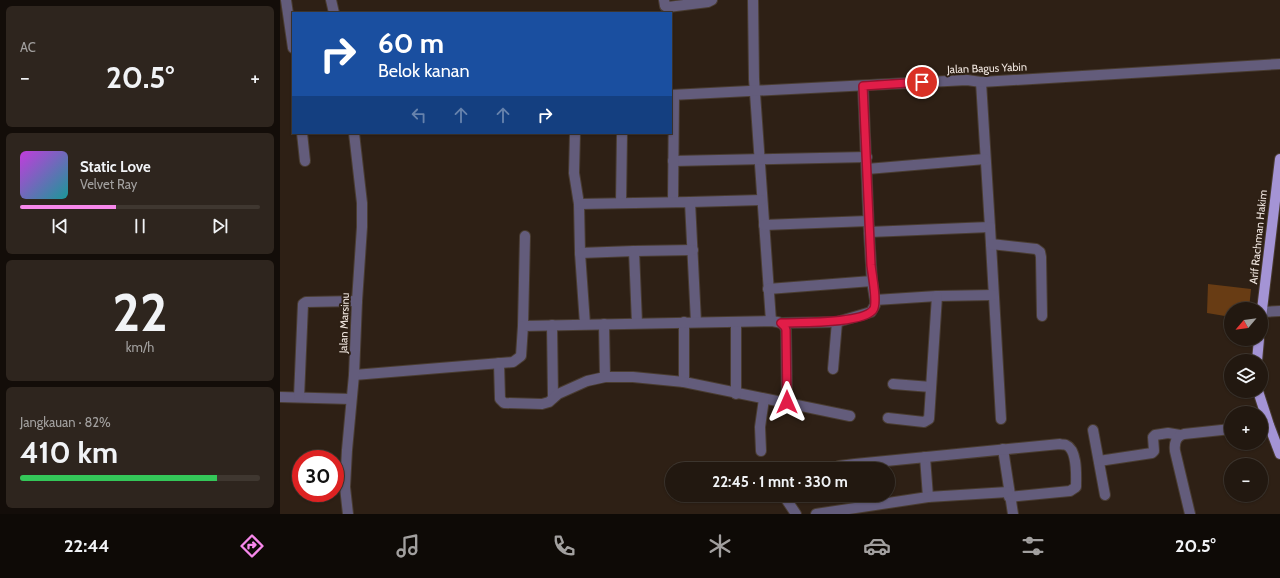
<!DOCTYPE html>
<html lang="id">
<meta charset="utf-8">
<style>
:root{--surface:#221810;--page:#2e251e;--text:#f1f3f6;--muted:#a2a09f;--line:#3f3730;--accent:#f788eb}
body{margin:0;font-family:Cabin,sans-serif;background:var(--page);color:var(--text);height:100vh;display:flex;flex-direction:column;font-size:15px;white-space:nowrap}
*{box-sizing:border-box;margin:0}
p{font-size:13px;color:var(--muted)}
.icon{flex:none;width:22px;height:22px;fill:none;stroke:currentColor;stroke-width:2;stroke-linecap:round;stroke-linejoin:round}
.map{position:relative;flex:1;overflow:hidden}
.panel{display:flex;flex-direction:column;gap:6px;padding:6px;background:#130d09;width:280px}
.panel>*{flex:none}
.banner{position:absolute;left:12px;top:12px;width:380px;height:122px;border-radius:0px;box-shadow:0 1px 3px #0004,0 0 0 1px var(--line);background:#1a4fa0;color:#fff;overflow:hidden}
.needle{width:26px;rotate:241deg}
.buttons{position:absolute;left:944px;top:302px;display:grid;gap:8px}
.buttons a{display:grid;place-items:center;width:44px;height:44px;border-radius:50%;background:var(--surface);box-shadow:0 1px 3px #0004,0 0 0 1px var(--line);font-size:20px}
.speed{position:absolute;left:12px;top:450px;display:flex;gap:8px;font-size:20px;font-weight:700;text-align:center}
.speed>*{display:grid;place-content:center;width:52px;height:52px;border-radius:50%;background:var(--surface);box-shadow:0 1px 3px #0004,0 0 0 1px var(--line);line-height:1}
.speed .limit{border:6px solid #d22;background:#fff;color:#111}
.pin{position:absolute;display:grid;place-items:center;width:34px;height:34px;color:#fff;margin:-17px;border:2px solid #fff;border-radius:50%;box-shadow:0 1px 4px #0007}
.me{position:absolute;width:44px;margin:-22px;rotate:0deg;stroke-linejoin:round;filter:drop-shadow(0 0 3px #0008)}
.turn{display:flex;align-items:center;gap:14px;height:84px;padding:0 20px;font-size:18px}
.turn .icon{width:52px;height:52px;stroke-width:2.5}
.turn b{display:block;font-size:28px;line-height:34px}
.lanes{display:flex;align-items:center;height:38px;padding:0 20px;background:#0003;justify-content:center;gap:20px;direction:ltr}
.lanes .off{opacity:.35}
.big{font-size:30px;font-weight:700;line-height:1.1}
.panel .card{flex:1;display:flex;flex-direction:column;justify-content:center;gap:6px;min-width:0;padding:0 14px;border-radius:6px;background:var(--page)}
.panel .dial{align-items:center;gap:0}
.dial b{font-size:52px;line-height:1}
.song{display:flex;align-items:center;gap:12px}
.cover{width:48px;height:48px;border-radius:6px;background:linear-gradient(135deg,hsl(290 70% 55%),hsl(180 70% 35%))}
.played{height:4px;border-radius:2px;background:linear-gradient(90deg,var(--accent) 40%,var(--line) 40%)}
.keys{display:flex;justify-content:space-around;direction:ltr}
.heat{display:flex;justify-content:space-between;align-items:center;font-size:22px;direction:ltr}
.charge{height:6px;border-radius:3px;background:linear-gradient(90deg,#34c759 82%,var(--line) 0)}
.trip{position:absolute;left:385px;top:462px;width:230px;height:40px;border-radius:20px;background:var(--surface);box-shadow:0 1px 3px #0004,0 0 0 1px var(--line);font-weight:700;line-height:40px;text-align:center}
.tabs{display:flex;height:64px;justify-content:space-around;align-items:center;background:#0e0a06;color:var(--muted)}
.tabs .icon{width:28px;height:28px}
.tabs .on{color:var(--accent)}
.tabs b{font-size:18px;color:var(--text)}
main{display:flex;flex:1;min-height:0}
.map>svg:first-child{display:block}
.green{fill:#683c14}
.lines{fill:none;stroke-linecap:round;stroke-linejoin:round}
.minor-casing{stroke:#493c31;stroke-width:12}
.major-casing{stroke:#493c31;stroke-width:12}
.minor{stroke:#635c7b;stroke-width:10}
.major{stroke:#a494d5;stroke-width:10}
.route-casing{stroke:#92132f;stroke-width:10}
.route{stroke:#e11d48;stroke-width:7}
.labels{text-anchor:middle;stroke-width:4;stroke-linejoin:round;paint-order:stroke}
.street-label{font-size:11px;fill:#f0e6df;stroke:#2e2015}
</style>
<main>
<section class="panel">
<div class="card"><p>AC</p>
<div class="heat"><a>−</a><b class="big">20.5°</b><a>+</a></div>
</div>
<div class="card">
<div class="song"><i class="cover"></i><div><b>Static Love</b><p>Velvet Ray</p></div></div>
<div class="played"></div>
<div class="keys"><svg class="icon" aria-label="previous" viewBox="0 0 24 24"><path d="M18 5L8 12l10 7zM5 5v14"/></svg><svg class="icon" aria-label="pause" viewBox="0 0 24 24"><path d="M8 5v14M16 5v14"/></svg><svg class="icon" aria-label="next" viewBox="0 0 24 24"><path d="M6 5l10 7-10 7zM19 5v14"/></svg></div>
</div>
<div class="card dial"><b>22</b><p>km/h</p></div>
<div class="card"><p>Jangkauan · 82%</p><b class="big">410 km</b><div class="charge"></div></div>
</section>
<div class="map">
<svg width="1000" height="514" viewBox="0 0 1000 514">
<rect width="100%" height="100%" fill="#2e2015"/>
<path class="green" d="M928,284L971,289L969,309H951V317L927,313Z"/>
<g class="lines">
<g class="minor-casing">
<g id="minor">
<path d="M6,0L13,48"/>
<path d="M51,0L54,13"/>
<path d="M384,0L385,6L388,7L428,2L432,0"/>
<path d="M473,0L474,79L491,321"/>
<path d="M583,86L589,232L710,227L701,82"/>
<path d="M391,95L687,80L701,82L1000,64"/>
<path d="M22,133L25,161"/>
<path d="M295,133L294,173L299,204L300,253L305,324"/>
<path d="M393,161L587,157"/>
<path d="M587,169L705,159"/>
<path d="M393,202L394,95"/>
<path d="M410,202L481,200"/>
<path d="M341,203L342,133"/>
<path d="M299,204L410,202L416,322"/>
<path d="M484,225L588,221"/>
<path d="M710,227L721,419"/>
<path d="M711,244L756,249L760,252L761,257L762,316"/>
<path d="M354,251L413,250"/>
<path d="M300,253L354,251L357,323"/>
<path d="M592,281L595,300L657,296L713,295"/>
<path d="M488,289L592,281L589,232"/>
<path d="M982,312L1000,311"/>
<path d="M404,322V382L570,416"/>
<path d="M456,322V394"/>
<path d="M501,323L557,322L591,312L595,305V300"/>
<path d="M324,324L325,377"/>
<path d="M272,325L273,398"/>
<path d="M243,326L245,236"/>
<path d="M219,363L220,399L224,403L262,404L269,402L278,394L307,381L325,377H353L404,382"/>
<path d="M553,369L557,322"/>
<path d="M74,375L233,362L241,356L243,326L491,321C498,322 504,322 506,330L507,402"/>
<path d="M613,384L651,387"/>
<path d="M0,397L71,399"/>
<path d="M19,397L23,304L26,302L77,301"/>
<path d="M608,418L644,422L649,419L657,296"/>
<path d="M813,430L825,495"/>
<path d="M723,449L733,514"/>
<path d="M481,451L480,427L484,399"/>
<path d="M645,457L648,497"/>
<path d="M819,461L872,453L874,451L873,437L875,435L888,433L900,435"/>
<path d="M552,469L559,466L575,464L780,444C782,445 784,444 786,445C798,450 796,477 796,487L790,491L729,497"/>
<path d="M505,495L506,499L516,514"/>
<path d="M68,514L65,487L67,450L74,375L77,301L82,227V203L74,133"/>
<path d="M536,514L648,497L728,492"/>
<path d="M910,514L895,451C894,443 896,436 904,434L951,429"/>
</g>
</g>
<g class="major-casing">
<g id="major">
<path d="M981,318L1000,159"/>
<path d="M977,361L979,339"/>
<path d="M978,391L989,425L1000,454"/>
</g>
</g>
<use href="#minor" class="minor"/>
<use href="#major" class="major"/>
</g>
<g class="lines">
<g class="route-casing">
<path id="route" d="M507,402L506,330L505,327L501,323C518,322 582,324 593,310C598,304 592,275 591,265C588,206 586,146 583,86L642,82"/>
</g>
<use href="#route" class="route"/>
</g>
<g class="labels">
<g class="street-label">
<text transform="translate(707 68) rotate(-2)" y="4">Jalan Bagus Yabin</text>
<text transform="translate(978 237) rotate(-84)" y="4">Arif Rachman Hakim</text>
<text transform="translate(64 323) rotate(-88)" y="4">Jalan Marsinu</text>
</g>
</g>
</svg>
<div class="buttons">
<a><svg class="needle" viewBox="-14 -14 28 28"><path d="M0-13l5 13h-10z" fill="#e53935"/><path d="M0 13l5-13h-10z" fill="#a2a09f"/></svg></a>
<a><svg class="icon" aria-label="layers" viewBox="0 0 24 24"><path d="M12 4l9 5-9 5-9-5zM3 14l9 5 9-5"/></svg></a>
<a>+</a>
<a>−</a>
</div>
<div class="speed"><div class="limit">30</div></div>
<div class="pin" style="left:642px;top:82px;background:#d93025"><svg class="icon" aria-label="arrive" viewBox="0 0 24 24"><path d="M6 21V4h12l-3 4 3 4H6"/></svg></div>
<svg class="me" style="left:507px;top:402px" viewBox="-20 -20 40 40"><path d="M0-17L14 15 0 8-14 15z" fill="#e11d48" stroke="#fff" stroke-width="4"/></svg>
<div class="trip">22:45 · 1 mnt · 330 m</div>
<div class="banner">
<div class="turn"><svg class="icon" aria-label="right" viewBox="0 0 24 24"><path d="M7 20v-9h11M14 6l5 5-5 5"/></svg><div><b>60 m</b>Belok kanan</div></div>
<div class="lanes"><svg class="icon off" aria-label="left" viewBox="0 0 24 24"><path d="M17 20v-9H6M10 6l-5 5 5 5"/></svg><svg class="icon off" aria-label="ahead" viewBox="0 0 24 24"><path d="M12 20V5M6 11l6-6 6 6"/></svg><svg class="icon off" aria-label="ahead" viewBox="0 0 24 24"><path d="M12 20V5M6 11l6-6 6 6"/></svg><svg class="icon" aria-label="right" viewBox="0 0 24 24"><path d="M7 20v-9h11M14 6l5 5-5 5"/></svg></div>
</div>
</div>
</main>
<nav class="tabs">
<b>22:44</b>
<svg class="icon on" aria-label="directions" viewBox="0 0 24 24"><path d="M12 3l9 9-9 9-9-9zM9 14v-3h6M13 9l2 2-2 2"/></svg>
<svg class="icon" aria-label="music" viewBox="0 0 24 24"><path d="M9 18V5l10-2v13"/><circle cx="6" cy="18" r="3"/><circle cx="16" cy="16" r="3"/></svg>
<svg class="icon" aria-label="phone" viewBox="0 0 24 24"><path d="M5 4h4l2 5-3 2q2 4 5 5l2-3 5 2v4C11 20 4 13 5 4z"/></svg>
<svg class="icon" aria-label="climate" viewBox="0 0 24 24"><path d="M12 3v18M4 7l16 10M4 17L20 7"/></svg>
<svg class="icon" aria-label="car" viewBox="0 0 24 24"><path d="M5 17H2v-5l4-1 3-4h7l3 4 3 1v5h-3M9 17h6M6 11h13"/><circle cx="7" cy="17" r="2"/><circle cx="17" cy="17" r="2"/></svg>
<svg class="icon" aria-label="filters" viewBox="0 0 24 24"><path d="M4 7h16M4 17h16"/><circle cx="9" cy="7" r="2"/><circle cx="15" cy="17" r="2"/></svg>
<b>20.5°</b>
</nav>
